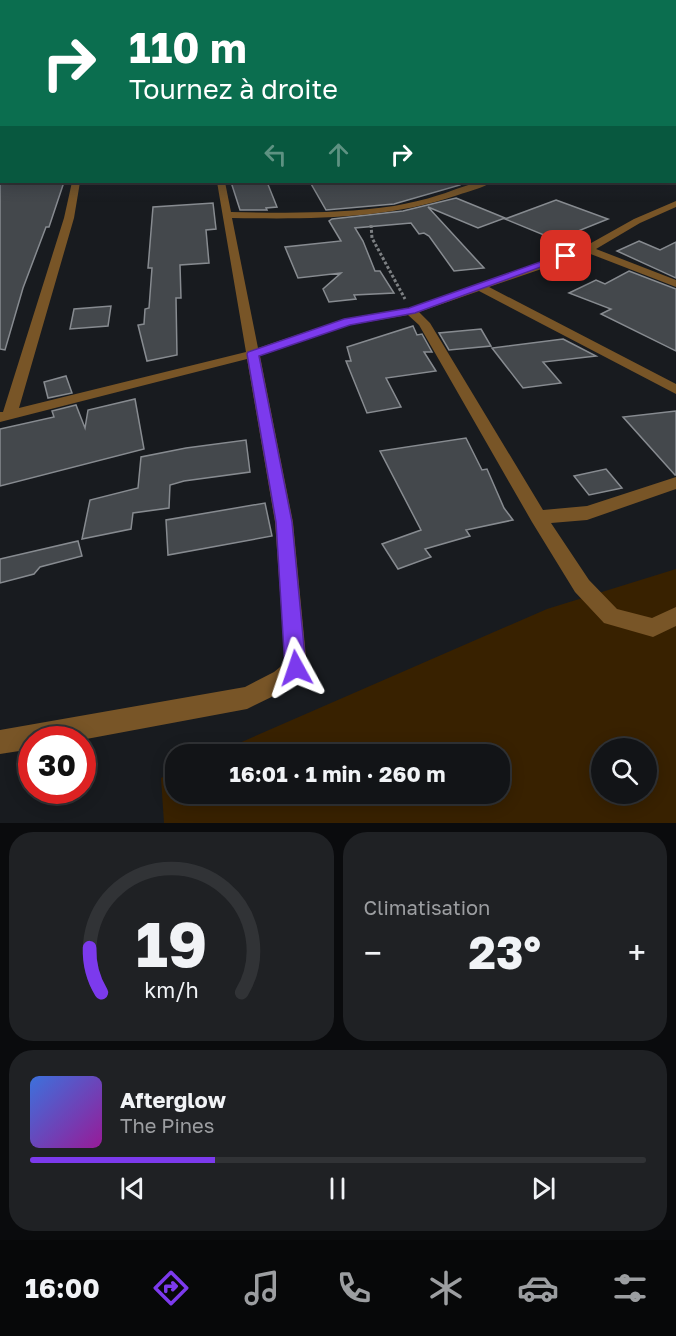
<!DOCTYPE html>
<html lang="fr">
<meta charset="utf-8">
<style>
:root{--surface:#121417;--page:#1f2124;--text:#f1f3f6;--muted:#9c9ea1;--line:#313336;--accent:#7c3aed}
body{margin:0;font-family:"Golos Text",sans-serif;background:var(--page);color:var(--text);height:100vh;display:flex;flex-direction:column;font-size:22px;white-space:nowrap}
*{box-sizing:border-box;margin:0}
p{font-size:20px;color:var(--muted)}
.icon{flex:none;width:33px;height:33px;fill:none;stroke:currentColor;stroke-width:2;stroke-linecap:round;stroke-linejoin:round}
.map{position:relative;height:823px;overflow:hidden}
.drawer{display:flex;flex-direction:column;gap:9px;padding:9px;background:#0a0b0d;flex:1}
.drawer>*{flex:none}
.guide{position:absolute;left:0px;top:0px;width:676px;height:183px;box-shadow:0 3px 15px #0003,0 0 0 2px var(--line);background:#0b6e4f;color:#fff;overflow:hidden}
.fabs{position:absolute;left:591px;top:738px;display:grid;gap:12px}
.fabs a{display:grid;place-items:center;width:66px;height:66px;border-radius:50%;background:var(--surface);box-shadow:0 3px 15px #0003,0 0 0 2px var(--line);font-size:30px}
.speed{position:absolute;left:18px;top:726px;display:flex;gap:12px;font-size:30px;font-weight:700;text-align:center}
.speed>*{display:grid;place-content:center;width:78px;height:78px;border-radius:50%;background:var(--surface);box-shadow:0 3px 15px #0003,0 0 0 2px var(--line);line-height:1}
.speed .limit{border:9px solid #d22;background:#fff;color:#111}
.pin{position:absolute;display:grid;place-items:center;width:51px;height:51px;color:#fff;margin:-26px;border-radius:12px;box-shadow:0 3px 9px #0006}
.me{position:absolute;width:66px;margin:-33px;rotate:355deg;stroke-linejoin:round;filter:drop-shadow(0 0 4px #0008)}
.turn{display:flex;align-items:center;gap:21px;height:126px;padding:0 30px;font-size:27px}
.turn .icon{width:78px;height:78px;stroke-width:2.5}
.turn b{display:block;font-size:42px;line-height:51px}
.lanes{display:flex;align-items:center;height:57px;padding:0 30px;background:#0003;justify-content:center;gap:30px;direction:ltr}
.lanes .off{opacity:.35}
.big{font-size:45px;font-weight:700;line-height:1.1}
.drawer .tile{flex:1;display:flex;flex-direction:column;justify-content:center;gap:9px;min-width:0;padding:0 21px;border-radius:24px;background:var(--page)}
.drawer .dial{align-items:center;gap:0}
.dial svg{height:156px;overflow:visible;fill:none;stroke:var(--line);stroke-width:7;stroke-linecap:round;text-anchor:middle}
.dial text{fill:var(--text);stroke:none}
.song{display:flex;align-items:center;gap:18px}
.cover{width:72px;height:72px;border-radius:9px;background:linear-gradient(135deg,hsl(220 70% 55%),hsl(300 70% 35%))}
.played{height:6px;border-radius:3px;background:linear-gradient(90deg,var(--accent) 30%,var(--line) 30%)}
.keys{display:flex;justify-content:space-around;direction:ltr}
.heat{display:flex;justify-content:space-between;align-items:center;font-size:33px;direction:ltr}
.drawer .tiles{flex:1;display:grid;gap:9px;grid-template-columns:1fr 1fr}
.tile:last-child{grid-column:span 2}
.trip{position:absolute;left:165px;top:744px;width:345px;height:60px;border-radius:24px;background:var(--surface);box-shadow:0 3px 15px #0003,0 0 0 2px var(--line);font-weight:700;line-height:60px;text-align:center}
.tab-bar{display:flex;height:96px;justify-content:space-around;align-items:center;background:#070809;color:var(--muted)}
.tab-bar .icon{width:42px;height:42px}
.tab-bar .active{color:var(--accent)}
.tab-bar b{font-size:27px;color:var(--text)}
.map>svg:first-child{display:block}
.green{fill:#382100;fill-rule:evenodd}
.building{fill:#44484c;stroke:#878b90;stroke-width:1.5}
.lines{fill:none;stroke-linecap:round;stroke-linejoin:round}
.path{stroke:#7d8083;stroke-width:3;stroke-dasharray:3 2;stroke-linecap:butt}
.minor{fill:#785527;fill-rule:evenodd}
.route{fill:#7c3aed;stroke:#51269a;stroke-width:1.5}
</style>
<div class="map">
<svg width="676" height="823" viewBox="0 0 676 823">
<rect width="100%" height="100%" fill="#181b1f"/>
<path class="green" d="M676,569V823H164L161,778L175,771L176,794H500V754H214L547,609ZM602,748H646V794H602Z"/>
<g class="building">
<path d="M0,182H64L49,227H46L23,288L5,350L0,349Z"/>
<path d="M231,182H267L277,207L266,208L267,210H240Z"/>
<path d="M310,182H460V185L394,204L326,210Z"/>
<path d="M456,198L505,218L478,228L428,207L484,268L454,271L429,236L424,233L419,234L411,223L355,228L363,241L375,271H380L394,293L354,295L356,299L329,302L323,289L341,273L298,278L285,247L341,241L329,221L332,219L403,211Z"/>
<path d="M556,200L608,219L556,240L505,219Z"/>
<path d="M213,203L216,229L206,230L209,263L180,265L181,298H176L177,355L147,361L138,325L144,324L145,309L149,308L152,268H148L153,207Z"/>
<path d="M639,241L660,250L676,242V278L617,251Z"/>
<path d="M629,271L676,289V351L601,314L611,309L569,293L596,280L605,284Z"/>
<path d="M111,306L108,326L70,329L74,309Z"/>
<path d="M413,326L417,335L422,334L432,352H424L436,371L386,378L401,407L367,413L346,361H351L347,347Z"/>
<path d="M481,329L491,346L449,350L439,333Z"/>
<path d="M563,339L596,356L543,362L561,383L523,388L492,348Z"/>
<path d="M66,376L72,393L48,398L44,382Z"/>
<path d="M135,399L144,449L0,486V429L54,417L52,411L76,405L85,428L88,410Z"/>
<path d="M676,411V475H675L623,417Z"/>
<path d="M466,438L482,470L487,469L504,508L513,520L466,530L470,536L425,549L431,557L398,569L382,544L421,530L380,451Z"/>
<path d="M246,440L250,472L184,481L170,485L169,508L133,513L131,529L82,539L90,500L138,488L141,457L186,448Z"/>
<path d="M606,469L622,488L589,495L574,476Z"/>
<path d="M265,503L272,536L168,555L166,520Z"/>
<path d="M78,541L82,556L40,567L34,574L0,583V559Z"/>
</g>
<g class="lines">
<path class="path" d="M371,225L372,238L405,299"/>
<g class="minor">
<rect x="675" y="87" width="1" height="4"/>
<rect x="675" y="104" width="1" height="5"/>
<path d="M2,106V111H0V107Z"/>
<path d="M0,127H2L0,132Z"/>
<rect x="675" y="137" width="1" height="4"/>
<rect x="0" y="163" width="2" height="4"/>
<path d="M72,182H80L74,218L19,408L246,352L217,182H225L231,212C285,213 340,214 394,206C409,203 424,200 439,195C456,190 475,180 492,182C483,188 469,191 458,195C385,220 308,219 232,218L258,348L344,319L409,308L584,247L634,219L676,201V207L640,223L596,249L676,280V287L588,253L489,287L676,384V394L479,291L419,312L430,323L543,510L587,506L676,477V489L587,520L551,523L589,580L617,609L652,618L676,607V626L653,637L604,623L575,592L532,522L419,325L408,315L350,325L260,356L293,522L307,667L304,674L290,688L247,709L81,740H32V749L0,754V730L245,687L274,672L285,663L275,522L247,359L0,422V412H3L64,218Z"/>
</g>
</g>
<linearGradient id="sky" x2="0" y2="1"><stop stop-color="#0d0f11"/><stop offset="0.43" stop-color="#373f4d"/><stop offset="1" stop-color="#373f4d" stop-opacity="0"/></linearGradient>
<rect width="676" height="202" fill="url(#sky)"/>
<path class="route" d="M563,254L571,256L415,313L350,325L259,356L292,522L306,668L303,674L296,677L288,674L285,668L276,522L247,354L248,352L344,319L409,308Z"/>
</svg>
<div class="fabs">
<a><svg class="icon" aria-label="search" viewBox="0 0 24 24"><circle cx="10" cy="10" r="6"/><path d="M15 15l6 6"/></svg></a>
</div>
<div class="speed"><div class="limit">30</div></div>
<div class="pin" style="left:566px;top:256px;background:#d93025"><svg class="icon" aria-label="arrive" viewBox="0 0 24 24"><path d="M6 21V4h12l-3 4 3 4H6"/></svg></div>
<svg class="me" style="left:296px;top:668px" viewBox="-20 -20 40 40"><path d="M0-17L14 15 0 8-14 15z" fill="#7c3aed" stroke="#fff" stroke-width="4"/></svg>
<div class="trip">16:01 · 1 min · 260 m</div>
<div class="guide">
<div class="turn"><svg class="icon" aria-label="right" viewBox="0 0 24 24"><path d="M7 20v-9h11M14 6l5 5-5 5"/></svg><div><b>110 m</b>Tournez à droite</div></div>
<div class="lanes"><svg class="icon off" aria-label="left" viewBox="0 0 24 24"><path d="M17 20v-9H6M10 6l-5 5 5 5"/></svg><svg class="icon off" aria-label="ahead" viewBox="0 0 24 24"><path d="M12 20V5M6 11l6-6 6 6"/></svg><svg class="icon" aria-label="right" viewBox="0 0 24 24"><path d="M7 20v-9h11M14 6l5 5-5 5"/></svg></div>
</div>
</div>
<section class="drawer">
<div class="tiles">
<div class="tile dial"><svg viewBox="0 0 100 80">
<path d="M14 69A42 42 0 1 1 86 69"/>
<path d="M14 69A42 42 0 0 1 8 46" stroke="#7c3aed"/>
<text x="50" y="56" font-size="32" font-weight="700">19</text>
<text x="50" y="72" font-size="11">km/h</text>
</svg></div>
<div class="tile"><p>Climatisation</p>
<div class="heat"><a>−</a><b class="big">23°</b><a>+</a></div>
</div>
<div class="tile">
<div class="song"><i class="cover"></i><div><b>Afterglow</b><p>The Pines</p></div></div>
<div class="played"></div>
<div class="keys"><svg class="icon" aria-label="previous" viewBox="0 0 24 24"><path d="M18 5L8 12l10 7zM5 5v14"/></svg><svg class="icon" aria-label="pause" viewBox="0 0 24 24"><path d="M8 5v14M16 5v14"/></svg><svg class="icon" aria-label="next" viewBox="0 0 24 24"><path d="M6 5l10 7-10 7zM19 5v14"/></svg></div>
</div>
</div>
</section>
<nav class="tab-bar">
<b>16:00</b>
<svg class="icon active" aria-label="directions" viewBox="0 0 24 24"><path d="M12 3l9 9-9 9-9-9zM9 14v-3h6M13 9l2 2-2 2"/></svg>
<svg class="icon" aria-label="music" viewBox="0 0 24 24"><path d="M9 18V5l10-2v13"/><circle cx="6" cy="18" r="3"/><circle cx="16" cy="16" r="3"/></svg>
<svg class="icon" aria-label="phone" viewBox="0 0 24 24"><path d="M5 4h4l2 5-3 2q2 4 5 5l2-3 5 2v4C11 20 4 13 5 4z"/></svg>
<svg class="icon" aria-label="climate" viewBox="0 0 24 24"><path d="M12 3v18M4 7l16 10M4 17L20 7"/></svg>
<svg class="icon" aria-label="car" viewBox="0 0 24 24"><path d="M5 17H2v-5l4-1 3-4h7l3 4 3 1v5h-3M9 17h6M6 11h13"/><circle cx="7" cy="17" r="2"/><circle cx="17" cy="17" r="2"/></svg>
<svg class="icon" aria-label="filters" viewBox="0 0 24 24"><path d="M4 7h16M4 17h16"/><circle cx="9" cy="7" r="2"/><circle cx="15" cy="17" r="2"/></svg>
</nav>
